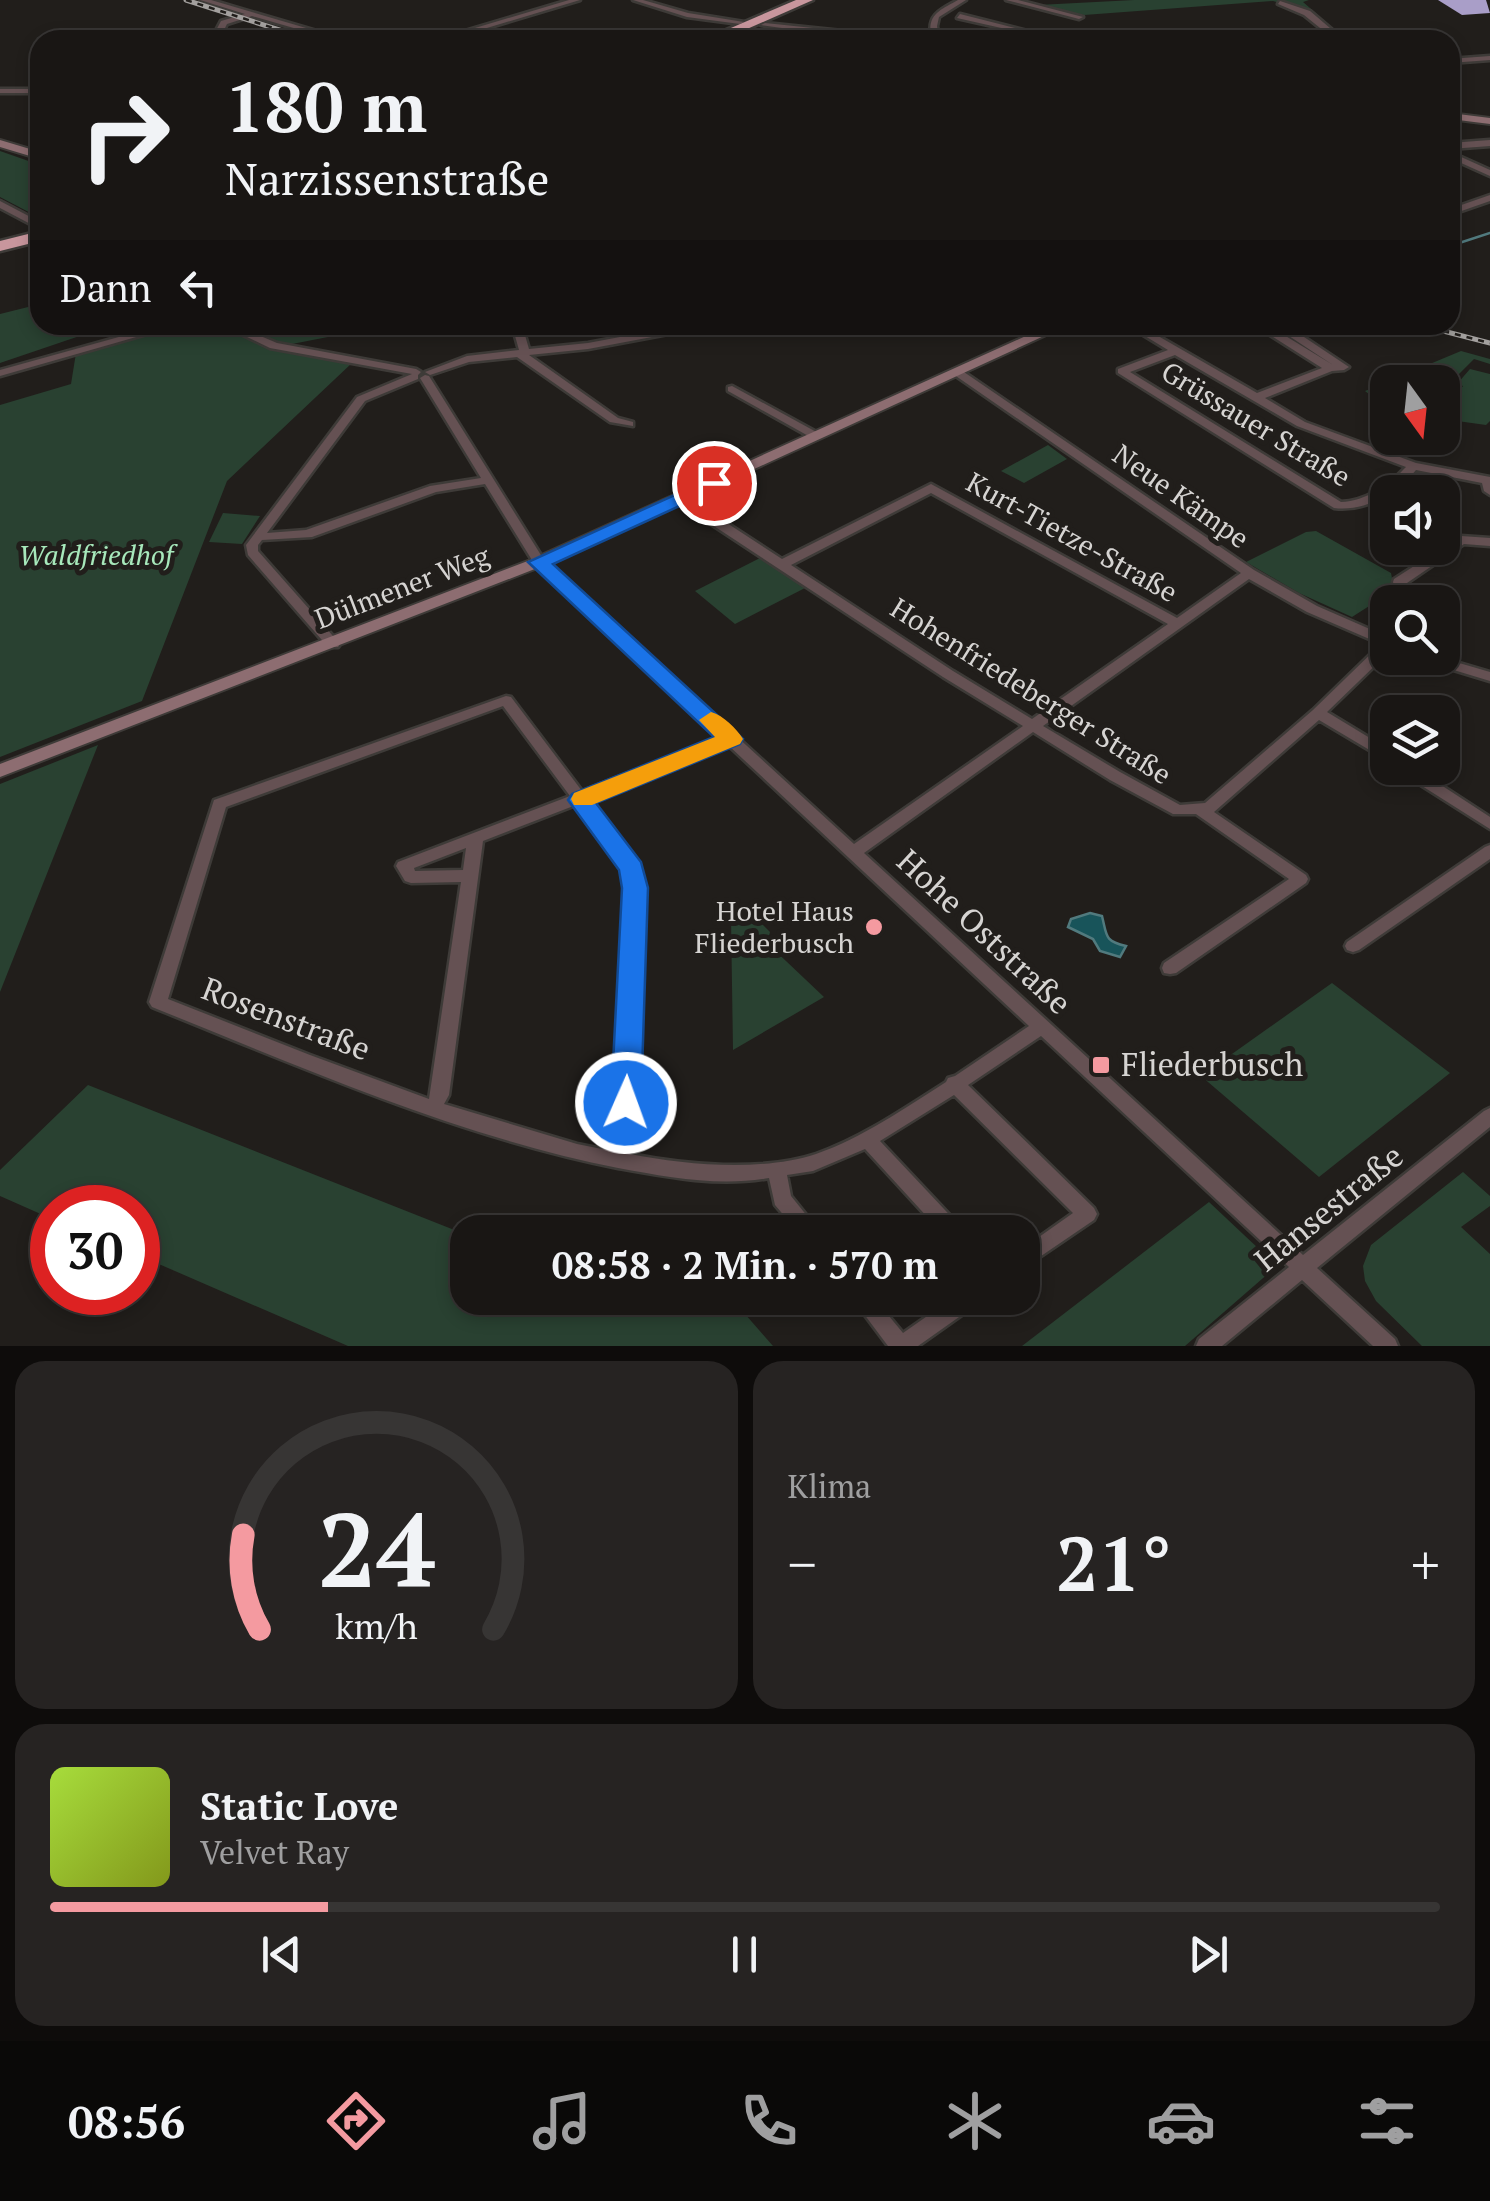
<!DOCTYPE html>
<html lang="de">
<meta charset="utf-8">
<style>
:root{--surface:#191614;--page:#262322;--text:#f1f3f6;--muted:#9f9fa0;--line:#373534;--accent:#f49aa0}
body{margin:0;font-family:"PT Serif",serif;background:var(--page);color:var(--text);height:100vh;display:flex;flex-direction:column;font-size:38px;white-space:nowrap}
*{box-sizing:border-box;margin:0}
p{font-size:32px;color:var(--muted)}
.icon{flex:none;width:55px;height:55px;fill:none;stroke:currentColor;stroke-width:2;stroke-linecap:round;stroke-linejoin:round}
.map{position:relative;height:1346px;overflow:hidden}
.side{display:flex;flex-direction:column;gap:15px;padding:15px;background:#0e0c0b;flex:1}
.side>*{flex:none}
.top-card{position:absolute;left:30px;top:30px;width:1430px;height:305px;border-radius:30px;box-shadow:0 5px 15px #0003,0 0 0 2px var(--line);background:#191614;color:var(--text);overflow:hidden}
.needle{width:65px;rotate:165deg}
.controls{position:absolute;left:1370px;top:365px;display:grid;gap:20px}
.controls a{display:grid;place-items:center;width:90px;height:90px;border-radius:20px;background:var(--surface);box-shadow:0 5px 15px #0003,0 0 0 2px var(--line);font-size:50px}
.speed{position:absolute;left:30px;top:1185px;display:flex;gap:20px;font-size:50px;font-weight:700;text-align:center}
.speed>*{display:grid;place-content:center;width:130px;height:130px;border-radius:50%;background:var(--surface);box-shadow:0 5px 15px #0003,0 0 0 2px var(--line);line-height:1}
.speed .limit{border:15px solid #d22;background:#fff;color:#111}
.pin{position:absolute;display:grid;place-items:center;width:85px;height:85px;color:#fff;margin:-42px;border:5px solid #fff;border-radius:50%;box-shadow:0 2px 10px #0007}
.me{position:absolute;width:110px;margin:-55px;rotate:2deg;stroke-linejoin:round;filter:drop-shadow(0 0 8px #0008)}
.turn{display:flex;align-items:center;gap:35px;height:210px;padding:0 30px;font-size:45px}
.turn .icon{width:130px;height:130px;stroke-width:2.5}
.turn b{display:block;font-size:70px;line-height:85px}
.then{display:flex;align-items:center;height:95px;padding:0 30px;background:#0003;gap:20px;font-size:38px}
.big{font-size:75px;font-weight:600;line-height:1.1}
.side .widget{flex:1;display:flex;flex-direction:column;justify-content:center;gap:15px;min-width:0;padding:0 35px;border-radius:30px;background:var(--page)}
.side .dial{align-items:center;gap:0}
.dial svg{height:260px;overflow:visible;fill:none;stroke:var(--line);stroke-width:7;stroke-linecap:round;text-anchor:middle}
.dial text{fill:var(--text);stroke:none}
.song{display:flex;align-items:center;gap:30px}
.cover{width:120px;height:120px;border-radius:15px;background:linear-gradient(135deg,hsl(80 70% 55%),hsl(70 70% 35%))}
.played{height:10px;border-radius:5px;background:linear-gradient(90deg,var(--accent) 20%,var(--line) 20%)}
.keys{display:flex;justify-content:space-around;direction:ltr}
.heat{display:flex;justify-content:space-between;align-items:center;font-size:55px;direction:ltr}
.side .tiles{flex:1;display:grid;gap:15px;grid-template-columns:1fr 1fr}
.widget:last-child{grid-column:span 2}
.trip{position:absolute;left:450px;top:1215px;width:590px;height:100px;border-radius:30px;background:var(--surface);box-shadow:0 5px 15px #0003,0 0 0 2px var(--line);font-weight:600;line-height:100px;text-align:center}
.menu{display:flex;height:160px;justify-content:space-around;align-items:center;background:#0a0908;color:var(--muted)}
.menu .icon{width:70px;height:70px}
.menu .active{color:var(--accent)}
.menu b{font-size:45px;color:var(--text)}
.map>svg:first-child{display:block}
.green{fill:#294131}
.water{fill:#18545a;stroke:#517a7e;stroke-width:2.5}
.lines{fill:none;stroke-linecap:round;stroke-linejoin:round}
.stream{stroke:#517a7e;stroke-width:2.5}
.building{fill:#a99ec8}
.street-casing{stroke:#3e3b38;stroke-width:5}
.secondary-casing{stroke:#3e3b38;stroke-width:4}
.highway-casing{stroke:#3e3b38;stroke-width:5}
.street{fill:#655153;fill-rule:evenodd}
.secondary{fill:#8d6d71;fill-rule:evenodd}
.highway{fill:#c8969d;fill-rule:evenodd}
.rail-casing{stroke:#a3a09e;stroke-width:5}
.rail{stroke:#211e1b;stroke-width:2.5;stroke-dasharray:6;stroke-linecap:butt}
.route{fill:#1a73e8;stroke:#114b97;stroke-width:2.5}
.slow{fill:#f59e0b}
.poi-dot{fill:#f49aa0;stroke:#211e1b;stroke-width:4}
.labels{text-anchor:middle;stroke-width:10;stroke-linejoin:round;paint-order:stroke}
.street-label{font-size:28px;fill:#d6d4d2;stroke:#211e1b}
.park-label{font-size:28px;font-style:italic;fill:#a7e8bb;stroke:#211e1b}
.poi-label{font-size:28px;fill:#d6d4d2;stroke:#211e1b;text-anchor:end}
.near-street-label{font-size:32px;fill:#d6d4d2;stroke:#211e1b}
.near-poi-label{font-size:32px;fill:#d6d4d2;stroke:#211e1b;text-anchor:start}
</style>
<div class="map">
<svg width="1490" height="1346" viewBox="0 0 1490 1346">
<rect width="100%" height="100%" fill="#211e1b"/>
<g class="green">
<path d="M1134,0H1309L1303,2L1317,14L1273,1L1084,15L1038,5Z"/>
<path d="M0,151L40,165V218L0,197Z"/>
<path d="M40,304V325H112L0,363V314Z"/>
<path d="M180,325H221L270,349L352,363L227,481L142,701L0,757V405L71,384L76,353Z"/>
<path d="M237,325H389L287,345Z"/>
<path d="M1461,351L1490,359V364L1474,359L1443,390L1442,382H1388L1387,408L1365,391Z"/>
<path d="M1470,369L1490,374V421L1486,425L1443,419V412L1463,386L1457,384Z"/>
<path d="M1048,445L1067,459L1024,483L1001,471Z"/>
<path d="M223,513L260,516L242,544L209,542Z"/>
<path d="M1316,531L1391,573L1393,583L1399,587L1352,617L1299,593L1246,562L1306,532Z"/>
<path d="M760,558L805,588L735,624L695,591Z"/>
<path d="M98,745L0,992V784Z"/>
<path d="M747,909L770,932L767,943L824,997L733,1050L731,919Z"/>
<path d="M1332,983L1450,1073L1319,1177L1201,1076Z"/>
<path d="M88,1085L467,1235L468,1298H731L773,1346H348L138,1255V1208H52V1219L0,1196V1170Z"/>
<path d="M1463,1172L1490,1196V1206L1461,1227L1490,1254V1346H1422L1376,1301L1365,1281L1363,1266L1371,1245Z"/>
<path d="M1209,1202L1277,1266L1185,1346H1022Z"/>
</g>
<path class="water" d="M1090,913L1102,916C1107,936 1104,941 1126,946L1120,957L1100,951L1093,939L1068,927L1071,919Z"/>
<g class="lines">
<path class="stream" d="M1450,246L1490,233"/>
</g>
<path class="building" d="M1438,0H1486L1490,13L1462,15Z"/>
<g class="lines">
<g class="street-casing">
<g id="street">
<path d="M200,0H211L347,40H335L252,16L227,24L219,40H211L221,21L245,14Z"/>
<path d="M569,0H580L447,40H435Z"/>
<path d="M633,0H643L688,13L744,22L740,24L687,17Z"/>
<path d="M958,0H966L939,17L937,26L938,34L1019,32L957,18L960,14L1035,33L1082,40L1014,37L940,40L888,39L818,33L761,25L765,23L871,34L931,35C927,14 942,9 958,0Z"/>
<path d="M1006,0H1018L1083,17L1079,19Z"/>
<path d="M1280,1L1310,11L1344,40H1335L1304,15L1278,4Z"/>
<path d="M1490,56V60L1450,63V59Z"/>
<rect x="0" y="89" width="40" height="4"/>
<path d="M1490,140V146L1450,149V143Z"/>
<path d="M1450,152L1490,170V176L1450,158Z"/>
<path d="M1490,195V201L1450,215V209Z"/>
<path d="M0,201L40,222V229L0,208Z"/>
<path d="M162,325H178L0,376V370Z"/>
<path d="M222,325H235L277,343L416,369L421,372L418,375V379L365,401L267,533L306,530L430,486L481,478L420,378L425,375L429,376L544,560L854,844L1023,726L943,677L676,501L674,498L676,495H684L782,559L931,484L1177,618L1241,573L953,374V370H961L1254,570L1317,606L1388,637V653L1327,712L1388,749V761L1319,720L1214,812L1306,875L1308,879L1306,883L1176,973L1170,974L1164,973L1162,968L1164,963L1289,879L1196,814H1173L1110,780L1033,732L864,853L1303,1255L1484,1111L1490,1108V1127L1317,1268L1395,1339L1398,1346H1373L1302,1280L1222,1346H1196L1199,1339L1289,1267L1041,1036L968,1085L1094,1208L1097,1214L1094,1220L1022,1269V1249L1073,1213L954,1095L880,1141L960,1226L962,1232H941L865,1149L813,1171L787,1175L791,1196L820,1232H798L775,1205L769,1178C719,1187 667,1177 618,1168C457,1136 304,1068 152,1007L149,1002L214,800L506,696L511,697L582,791L720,738L535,565L485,484L436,492L312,537L262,540L258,545V551L340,644L338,647H328L248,555L246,545L357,397L412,374L270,348ZM931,493L1168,624L1032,719L953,671L791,565ZM1249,579L1307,612L1381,644L1313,710L1205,803L1180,805L1120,772L1043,726ZM503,706L570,796L398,862L396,866L405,881L411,883L461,882L429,1099L310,1055L168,999L226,807ZM728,745L1029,1026L955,1076L948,1078L946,1082C905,1108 862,1138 816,1154C761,1172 686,1165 630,1154L634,1139L643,888L638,864L589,800ZM576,805L624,869L627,888L616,1139L612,1151L577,1144L444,1104L449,1095L483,841ZM466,848L463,870L415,871L414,868Z"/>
<path d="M512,325H522L529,349L588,343L684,325H705L700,328L588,349L529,355L618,418L633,422V426L610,422L517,357L469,362L430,375L425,372L467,356L519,350Z"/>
<path d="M1127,325H1139L1257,393L1322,368L1254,325H1266L1276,331L1292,329L1349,367L1344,370L1332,371L1265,398L1305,422L1416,463L1490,477V495L1484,491L1482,483L1416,470C1396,493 1366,512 1334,508L1118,373V369L1168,350ZM1286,334L1333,365L1284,335ZM1175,355L1297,426L1406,467C1389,485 1366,501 1341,502L1130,372Z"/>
<path d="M732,386L820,434L822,436L816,439L812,438L728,391V387Z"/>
<path d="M1461,536L1490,538V546L1464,544L1404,585H1394L1393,582L1394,579Z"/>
<path d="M1422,658H1442L1490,672V681L1424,661Z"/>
<path d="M1398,768H1415L1490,817V829L1400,772Z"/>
<path d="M1490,845V859L1359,950L1353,952L1347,950L1345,946L1347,942L1485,847Z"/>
<path d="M852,1298H874L903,1333L953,1298H979L976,1305L918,1346H888Z"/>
</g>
</g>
<g class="secondary-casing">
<g id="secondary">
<path d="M1450,113L1490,118V124L1450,119Z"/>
<path d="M0,140L40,152V159L0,147Z"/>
<path d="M1050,325H1068L545,565L0,777V764L533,559Z"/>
</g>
</g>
<g class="highway-casing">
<g id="highway">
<path d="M796,0H813L722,40H703Z"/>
<path d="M40,231V241L0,251V241Z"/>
</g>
</g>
<use href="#street" class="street"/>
<use href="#secondary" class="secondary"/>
<use href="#highway" class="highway"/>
<g class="rail-casing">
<g id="rail">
<path d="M186,0L311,40"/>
<path d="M1420,325L1490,343"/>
</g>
</g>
<use href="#rail" class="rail"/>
</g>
<path class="route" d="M714,477L721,479V487L553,564L743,739L740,744L596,803L641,862L648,888L641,1103L637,1112L626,1115L616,1112L611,1103L622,888L619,870L568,800L572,794L714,737L528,562Z"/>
<path class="slow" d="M711,712C724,716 736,728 743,739L740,744L592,805H574L571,799L574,793L715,737L699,720Z"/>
<g class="poi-dot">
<circle cx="874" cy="927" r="10"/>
<rect x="1091" y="1055" width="20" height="20" rx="5"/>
</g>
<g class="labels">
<g class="street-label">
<text transform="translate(1256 424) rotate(31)" y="10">Grüssauer Straße</text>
<text transform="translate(1181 496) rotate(35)" y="10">Neue Kämpe</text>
<text transform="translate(1072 537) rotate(29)" y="10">Kurt-Tietze-Straße</text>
<text transform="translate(402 587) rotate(-21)" y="10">Dülmener Weg</text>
<text transform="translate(1031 691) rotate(32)" y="10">Hohenfriedeberger Straße</text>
</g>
<g class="park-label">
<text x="96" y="565">Waldfriedhof</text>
</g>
<g class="poi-label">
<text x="854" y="921">Hotel Haus<tspan x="854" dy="32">Fliederbusch</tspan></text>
</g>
<g class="near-street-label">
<text transform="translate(984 932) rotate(43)" y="11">Hohe Oststraße</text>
<text transform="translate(286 1019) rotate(21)" y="11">Rosenstraße</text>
<text transform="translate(1329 1208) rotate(-39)" y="11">Hansestraße</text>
</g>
<g class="near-poi-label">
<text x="1121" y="1076">Fliederbusch</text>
</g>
</g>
</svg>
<div class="controls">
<a><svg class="needle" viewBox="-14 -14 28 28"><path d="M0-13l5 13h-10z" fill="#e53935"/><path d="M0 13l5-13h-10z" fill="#9f9fa0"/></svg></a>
<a><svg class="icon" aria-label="sound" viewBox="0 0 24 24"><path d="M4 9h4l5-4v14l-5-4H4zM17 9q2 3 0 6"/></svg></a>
<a><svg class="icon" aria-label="search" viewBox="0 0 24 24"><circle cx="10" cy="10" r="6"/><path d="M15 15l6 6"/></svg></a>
<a><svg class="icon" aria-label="layers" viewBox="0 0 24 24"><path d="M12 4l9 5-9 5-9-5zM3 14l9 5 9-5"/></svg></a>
</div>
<div class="speed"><div class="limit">30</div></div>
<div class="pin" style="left:714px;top:483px;background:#d93025"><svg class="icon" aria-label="arrive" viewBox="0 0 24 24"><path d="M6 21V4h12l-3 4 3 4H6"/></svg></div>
<svg class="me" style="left:626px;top:1103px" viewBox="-20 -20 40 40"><circle r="17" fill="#1a73e8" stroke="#fff" stroke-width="3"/><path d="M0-11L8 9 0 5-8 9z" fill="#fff"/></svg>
<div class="trip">08:58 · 2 Min. · 570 m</div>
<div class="top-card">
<div class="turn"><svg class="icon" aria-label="right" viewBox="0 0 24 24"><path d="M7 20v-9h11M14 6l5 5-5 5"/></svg><div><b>180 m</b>Narzissenstraße</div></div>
<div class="then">Dann<svg class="icon" aria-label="left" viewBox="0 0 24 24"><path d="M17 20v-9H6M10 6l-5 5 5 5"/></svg></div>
</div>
</div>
<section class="side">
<div class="tiles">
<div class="widget dial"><svg viewBox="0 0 100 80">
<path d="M14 69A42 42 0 1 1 86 69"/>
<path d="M14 69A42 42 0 0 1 9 40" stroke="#f49aa0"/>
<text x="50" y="56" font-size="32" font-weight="700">24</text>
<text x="50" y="72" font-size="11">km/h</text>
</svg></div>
<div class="widget"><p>Klima</p>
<div class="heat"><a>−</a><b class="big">21°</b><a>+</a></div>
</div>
<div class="widget">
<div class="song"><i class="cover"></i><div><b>Static Love</b><p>Velvet Ray</p></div></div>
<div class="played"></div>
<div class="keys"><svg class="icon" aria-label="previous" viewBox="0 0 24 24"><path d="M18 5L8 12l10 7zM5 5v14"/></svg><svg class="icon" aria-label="pause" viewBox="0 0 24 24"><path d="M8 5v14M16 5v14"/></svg><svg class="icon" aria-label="next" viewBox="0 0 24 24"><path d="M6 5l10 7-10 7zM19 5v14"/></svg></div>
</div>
</div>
</section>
<nav class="menu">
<b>08:56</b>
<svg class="icon active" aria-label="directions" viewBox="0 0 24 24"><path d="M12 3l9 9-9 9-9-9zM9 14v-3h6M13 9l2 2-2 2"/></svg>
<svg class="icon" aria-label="music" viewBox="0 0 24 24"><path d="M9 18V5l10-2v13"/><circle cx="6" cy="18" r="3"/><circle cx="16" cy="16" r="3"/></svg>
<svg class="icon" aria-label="phone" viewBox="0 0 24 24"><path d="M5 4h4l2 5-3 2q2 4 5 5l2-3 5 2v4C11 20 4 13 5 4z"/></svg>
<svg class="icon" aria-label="climate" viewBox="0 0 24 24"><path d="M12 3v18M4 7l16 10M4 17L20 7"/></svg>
<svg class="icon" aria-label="car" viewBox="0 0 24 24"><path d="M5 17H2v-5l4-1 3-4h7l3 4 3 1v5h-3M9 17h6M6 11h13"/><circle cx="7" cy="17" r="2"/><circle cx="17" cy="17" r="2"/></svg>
<svg class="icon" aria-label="filters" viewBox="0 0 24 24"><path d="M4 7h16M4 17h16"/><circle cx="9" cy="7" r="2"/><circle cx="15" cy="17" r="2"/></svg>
</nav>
